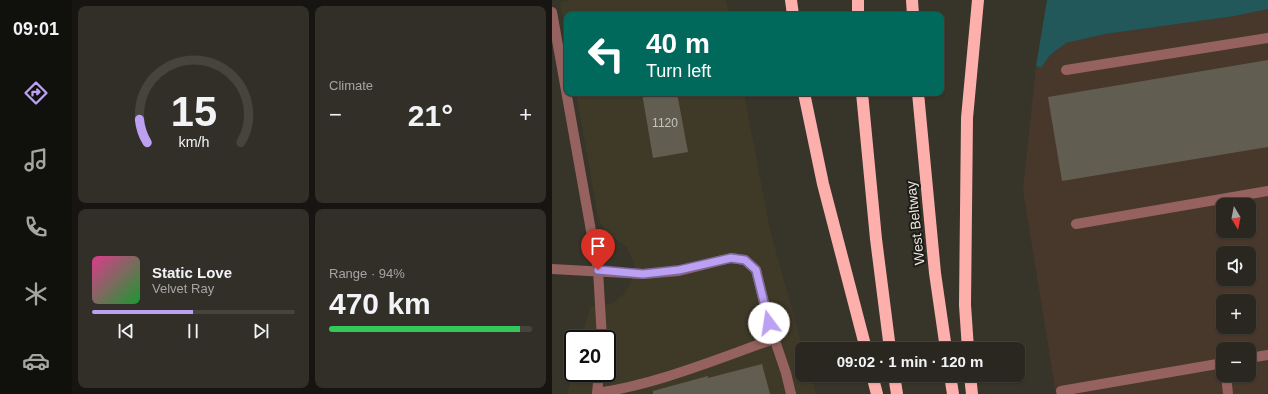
<!DOCTYPE html>
<meta charset="utf-8">
<style>
:root{--surface:#29271f;--page:#312f28;--text:#f1f3f6;--muted:#a5a5a4;--line:#45443d;--accent:#bca0f2}
body{margin:0;font-family:Helvetica,sans-serif;background:var(--page);color:var(--text);height:100vh;display:flex;flex-direction:column;font-size:15px;white-space:nowrap}
*{box-sizing:border-box;margin:0}
p{font-size:13px;color:var(--muted)}
.icon{flex:none;width:22px;height:22px;fill:none;stroke:currentColor;stroke-width:2;stroke-linecap:round;stroke-linejoin:round}
.map{position:relative;flex:1;overflow:hidden}
.panel{display:flex;flex-direction:column;gap:6px;padding:6px;background:#171511;width:480px}
.panel>*{flex:none}
.hud{position:absolute;left:12px;top:12px;width:380px;height:84px;border-radius:8px;box-shadow:0 1px 3px #0004,0 0 0 1px var(--line);background:#00695c;color:#fff;overflow:hidden}
.needle{width:26px;rotate:170deg}
.fabs{position:absolute;left:664px;top:198px;display:grid;gap:8px}
.fabs a{display:grid;place-items:center;width:40px;height:40px;border-radius:8px;background:var(--surface);box-shadow:0 1px 3px #0004,0 0 0 1px var(--line);font-size:20px}
.speed{position:absolute;left:12px;top:330px;display:flex;gap:8px;font-size:20px;font-weight:700;text-align:center}
.speed>*{display:grid;place-content:center;width:52px;height:52px;border-radius:50%;background:var(--surface);box-shadow:0 1px 3px #0004,0 0 0 1px var(--line);line-height:1}
.speed .limit{border:2px solid #111;border-radius:6px;background:#fff;color:#111}
.pin{position:absolute;display:grid;place-items:center;width:34px;height:34px;color:#fff;margin:-41px -17px;border-radius:50% 50% 50% 0;rotate:-45deg;box-shadow:0 0 4px #0007}
.pin .icon{rotate:45deg}
.me{position:absolute;width:44px;margin:-22px;rotate:346deg;stroke-linejoin:round;filter:drop-shadow(0 0 3px #0008)}
.turn{display:flex;align-items:center;gap:14px;height:84px;padding:0 16px;font-size:18px}
.turn .icon{width:52px;height:52px;stroke-width:2.5}
.turn b{display:block;font-size:28px;line-height:34px}
.big{font-size:30px;font-weight:700;line-height:1.1}
.panel .tile{flex:1;display:flex;flex-direction:column;justify-content:center;gap:6px;min-width:0;padding:0 14px;border-radius:8px;background:var(--page)}
.panel .dial{align-items:center;gap:0}
.dial svg{height:104px;overflow:visible;fill:none;stroke:var(--line);stroke-width:7;stroke-linecap:round;text-anchor:middle}
.dial text{fill:var(--text);stroke:none}
.song{display:flex;align-items:center;gap:12px}
.cover{width:48px;height:48px;border-radius:6px;background:linear-gradient(135deg,hsl(330 70% 55%),hsl(130 70% 35%))}
.played{height:4px;border-radius:2px;background:linear-gradient(90deg,var(--accent) 50%,var(--line) 50%)}
.keys{display:flex;justify-content:space-around;direction:ltr}
.heat{display:flex;justify-content:space-between;align-items:center;font-size:22px;direction:ltr}
.charge{height:6px;border-radius:3px;background:linear-gradient(90deg,#34c759 94%,var(--line) 0)}
.panel .tiles{flex:1;display:grid;gap:6px;grid-template-columns:repeat(2,1fr)}
.trip{position:absolute;left:243px;top:342px;width:230px;height:40px;border-radius:8px;background:var(--surface);box-shadow:0 1px 3px #0004,0 0 0 1px var(--line);font-weight:700;line-height:40px;text-align:center}
main{display:flex;flex:1;min-height:0}
.dock{display:flex;flex-direction:column;width:72px;justify-content:space-around;align-items:center;background:#10100c;color:var(--muted)}
.dock .icon{width:28px;height:28px}
.dock .active{color:var(--accent)}
.dock b{font-size:18px;color:var(--text)}
.map>svg:first-child{display:block}
.built{fill:#3f3a28}
.industrial{fill:#47382b;fill-rule:evenodd}
.water{fill:#23585a}
.building{fill:#615e51}
.lines{fill:none;stroke-linecap:round;stroke-linejoin:round}
.minor{stroke:#966260;stroke-width:10}
.highway{stroke:#fdafac;stroke-width:12}
.route-casing{stroke:#7a689d;stroke-width:10}
.route{stroke:#bca0f2;stroke-width:7}
.labels{text-anchor:middle;stroke-width:4;stroke-linejoin:round;paint-order:stroke}
.number-label{font-size:12px;fill:#c6c4bc}
.street-label{font-size:14px;fill:#e8e6df;stroke:#1d1c16}
</style>
<main>
<nav class="dock">
<b>09:01</b>
<svg class="icon active" aria-label="directions" viewBox="0 0 24 24"><path d="M12 3l9 9-9 9-9-9zM9 14v-3h6M13 9l2 2-2 2"/></svg>
<svg class="icon" aria-label="music" viewBox="0 0 24 24"><path d="M9 18V5l10-2v13"/><circle cx="6" cy="18" r="3"/><circle cx="16" cy="16" r="3"/></svg>
<svg class="icon" aria-label="phone" viewBox="0 0 24 24"><path d="M5 4h4l2 5-3 2q2 4 5 5l2-3 5 2v4C11 20 4 13 5 4z"/></svg>
<svg class="icon" aria-label="climate" viewBox="0 0 24 24"><path d="M12 3v18M4 7l16 10M4 17L20 7"/></svg>
<svg class="icon" aria-label="car" viewBox="0 0 24 24"><path d="M5 17H2v-5l4-1 3-4h7l3 4 3 1v5h-3M9 17h6M6 11h13"/><circle cx="7" cy="17" r="2"/><circle cx="17" cy="17" r="2"/></svg>
</nav>
<section class="panel">
<div class="tiles">
<div class="tile dial"><svg viewBox="0 0 100 80">
<path d="M14 69A42 42 0 1 1 86 69"/>
<path d="M14 69A42 42 0 0 1 8 51" stroke="#bca0f2"/>
<text x="50" y="56" font-size="32" font-weight="700">15</text>
<text x="50" y="72" font-size="11">km/h</text>
</svg></div>
<div class="tile"><p>Climate</p>
<div class="heat"><a>−</a><b class="big">21°</b><a>+</a></div>
</div>
<div class="tile">
<div class="song"><i class="cover"></i><div><b>Static Love</b><p>Velvet Ray</p></div></div>
<div class="played"></div>
<div class="keys"><svg class="icon" aria-label="previous" viewBox="0 0 24 24"><path d="M18 5L8 12l10 7zM5 5v14"/></svg><svg class="icon" aria-label="pause" viewBox="0 0 24 24"><path d="M8 5v14M16 5v14"/></svg><svg class="icon" aria-label="next" viewBox="0 0 24 24"><path d="M6 5l10 7-10 7zM19 5v14"/></svg></div>
</div>
<div class="tile"><p>Range · 94%</p><b class="big">470 km</b><div class="charge"></div></div>
</div>
</section>
<div class="map">
<svg width="716" height="394" viewBox="0 0 716 394">
<rect width="100%" height="100%" fill="#373429"/>
<g class="built">
<path d="M21,0H174L177,15H15V40L8,2Z"/>
<path d="M24,93H192L218,230L251,349H250V375H259L264,394H15L21,372L55,373V339H30L38,307L61,303L74,292L83,273L81,261L75,247L53,232L46,217Z"/>
</g>
<path class="industrial" d="M716,9V394H504L471,190L484,66L489,68L498,55L514,43L553,34L683,16ZM671,205H697V231H671ZM671,253H697V279H671ZM671,301H697V327H671ZM671,349H697V375H671Z"/>
<path class="water" d="M495,0H716V9L683,16L553,34L514,43L498,55L489,68L484,66Z"/>
<g class="building">
<path d="M716,60V147L510,181L496,97Z"/>
<path d="M90,93H125L136,152L101,158Z"/>
<path d="M210,364L218,394H101V391L156,376V378Z"/>
</g>
<g class="lines">
<g class="minor">
<path d="M0,12L46,270L50,339"/>
<path d="M514,70L716,38"/>
<path d="M524,224L716,191"/>
<path d="M0,269L91,274L127,271L179,258L193,260L204,270L217,323L234,373L239,394"/>
<path d="M697,358L716,355"/>
<path d="M674,375L676,394"/>
<path d="M509,391L671,363"/>
<path d="M45,393C106,384 165,359 222,339"/>
<path d="M45,394L47,373"/>
</g>
<g class="highway">
<path d="M239,0L241,15"/>
<path d="M306,0V15"/>
<path d="M360,0L361,15"/>
<path d="M252,93L271,184L314,349"/>
<path d="M310,93L324,239L338,349"/>
<path d="M366,93L383,273L394,349"/>
<path d="M416,349L413,305L415,118L426,0"/>
<path d="M320,375L325,394"/>
<path d="M342,375L345,394"/>
<path d="M398,375L401,394"/>
<path d="M418,375L420,394"/>
</g>
</g>
<g class="lines">
<g class="route-casing">
<path id="route" d="M46,270L91,274L127,270L179,258L193,260L204,270L217,323"/>
</g>
<use href="#route" class="route"/>
</g>
<g class="labels">
<g class="number-label">
<text x="113" y="127">1120</text>
</g>
<g class="street-label">
<text transform="translate(363 223) rotate(-96)" y="5">West Beltway</text>
</g>
</g>
</svg>
<div class="fabs">
<a><svg class="needle" viewBox="-14 -14 28 28"><path d="M0-13l5 13h-10z" fill="#e53935"/><path d="M0 13l5-13h-10z" fill="#a5a5a4"/></svg></a>
<a><svg class="icon" aria-label="sound" viewBox="0 0 24 24"><path d="M4 9h4l5-4v14l-5-4H4zM17 9q2 3 0 6"/></svg></a>
<a>+</a>
<a>−</a>
</div>
<div class="speed"><div class="limit">20</div></div>
<div class="pin" style="left:46px;top:270px;background:#d93025"><svg class="icon" aria-label="arrive" viewBox="0 0 24 24"><path d="M6 21V4h12l-3 4 3 4H6"/></svg></div>
<svg class="me" style="left:217px;top:323px" viewBox="-20 -20 40 40"><circle r="19" fill="#fff"/><path d="M0-13L10 11 0 6-10 11z" fill="#bca0f2"/></svg>
<div class="trip">09:02 · 1 min · 120 m</div>
<div class="hud">
<div class="turn"><svg class="icon" aria-label="left" viewBox="0 0 24 24"><path d="M17 20v-9H6M10 6l-5 5 5 5"/></svg><div><b>40 m</b>Turn left</div></div>
</div>
</div>
</main>
